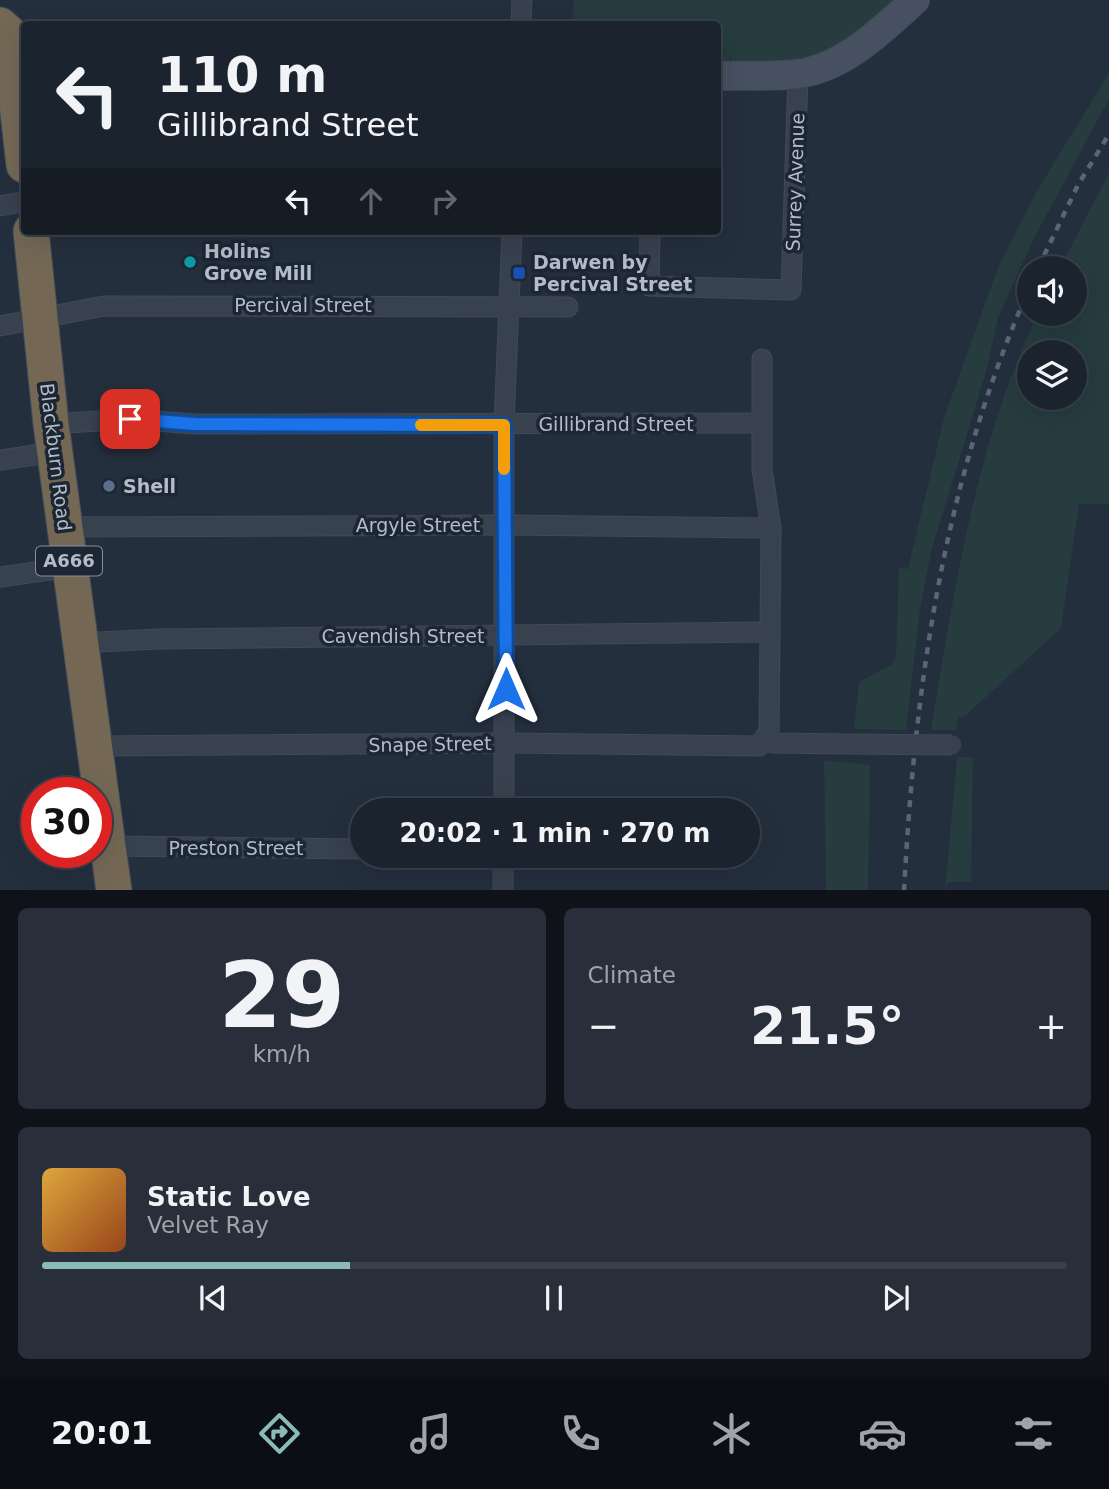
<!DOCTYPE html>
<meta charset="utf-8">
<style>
:root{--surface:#1b232e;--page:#282f3a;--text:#f1f3f6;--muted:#a0a4aa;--line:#39404a;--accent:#8bbbb9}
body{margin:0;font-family:"DejaVu Sans",sans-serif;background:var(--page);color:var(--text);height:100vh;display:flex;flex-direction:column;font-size:26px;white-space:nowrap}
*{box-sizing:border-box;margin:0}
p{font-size:23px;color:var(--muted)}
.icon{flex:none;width:38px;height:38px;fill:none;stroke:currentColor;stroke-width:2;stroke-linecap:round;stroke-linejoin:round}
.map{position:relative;height:890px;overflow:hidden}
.details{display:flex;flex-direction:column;gap:18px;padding:18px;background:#0f1319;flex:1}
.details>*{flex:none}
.banner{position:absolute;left:21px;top:21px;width:700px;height:214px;border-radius:7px;box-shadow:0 7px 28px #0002,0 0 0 2px var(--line);background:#1b232e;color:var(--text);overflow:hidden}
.buttons{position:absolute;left:1017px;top:256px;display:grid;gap:14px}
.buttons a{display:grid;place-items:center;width:70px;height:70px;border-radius:50%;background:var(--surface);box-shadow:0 7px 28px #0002,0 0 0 2px var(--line);font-size:35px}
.speed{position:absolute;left:21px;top:777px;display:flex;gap:14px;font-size:35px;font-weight:700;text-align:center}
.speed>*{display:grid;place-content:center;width:91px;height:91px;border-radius:50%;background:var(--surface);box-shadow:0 7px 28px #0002,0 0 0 2px var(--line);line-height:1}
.speed .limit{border:10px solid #d22;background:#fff;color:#111}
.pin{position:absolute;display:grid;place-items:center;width:60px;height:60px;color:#fff;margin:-30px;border-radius:14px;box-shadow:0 4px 10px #0006}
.me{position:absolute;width:77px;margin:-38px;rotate:0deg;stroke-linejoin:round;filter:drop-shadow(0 0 5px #0008)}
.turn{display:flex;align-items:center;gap:24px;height:147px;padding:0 21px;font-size:32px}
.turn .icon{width:91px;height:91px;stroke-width:2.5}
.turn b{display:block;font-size:49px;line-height:60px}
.lanes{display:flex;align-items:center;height:66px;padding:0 21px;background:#0003;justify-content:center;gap:35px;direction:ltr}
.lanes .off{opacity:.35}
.big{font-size:52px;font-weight:600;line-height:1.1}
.details .widget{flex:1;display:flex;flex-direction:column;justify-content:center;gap:10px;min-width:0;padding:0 24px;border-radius:10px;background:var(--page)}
.details .dial{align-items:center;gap:0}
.dial b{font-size:91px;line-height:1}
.song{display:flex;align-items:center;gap:21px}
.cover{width:84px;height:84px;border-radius:10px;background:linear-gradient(135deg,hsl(40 70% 55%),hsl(20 70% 35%))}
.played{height:7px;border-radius:4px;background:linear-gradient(90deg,var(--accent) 30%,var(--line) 30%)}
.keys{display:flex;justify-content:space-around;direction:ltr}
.heat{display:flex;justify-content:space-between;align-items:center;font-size:38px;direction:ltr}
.details .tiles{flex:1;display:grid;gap:18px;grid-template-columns:1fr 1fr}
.widget:last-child{grid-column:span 2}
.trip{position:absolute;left:350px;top:798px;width:410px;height:70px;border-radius:35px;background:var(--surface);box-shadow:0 7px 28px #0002,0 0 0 2px var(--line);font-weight:600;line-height:70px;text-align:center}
.menu{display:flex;height:112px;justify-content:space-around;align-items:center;background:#0b0e12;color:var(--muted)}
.menu .icon{width:49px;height:49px}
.menu .current{color:var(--accent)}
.menu b{font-size:32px;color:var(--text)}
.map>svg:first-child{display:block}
.green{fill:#263c3f;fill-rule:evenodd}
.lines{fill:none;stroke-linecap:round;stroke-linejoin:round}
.street-casing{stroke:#414a57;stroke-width:21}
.secondary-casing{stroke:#414a57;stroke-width:30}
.highway-casing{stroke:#434c59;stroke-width:37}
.street{stroke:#38414e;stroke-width:19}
.secondary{stroke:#465061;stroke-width:28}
.highway{stroke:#746855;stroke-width:35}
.rail{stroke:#5a6575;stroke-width:4.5;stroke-dasharray:7 7;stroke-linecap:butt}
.street-bridge-casing{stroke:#414a57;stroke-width:21;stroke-linecap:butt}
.street-bridge{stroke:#38414e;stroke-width:19}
.route-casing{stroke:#114b97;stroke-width:18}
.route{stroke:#1a73e8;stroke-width:12}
.slow{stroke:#f59e0b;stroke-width:12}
.culture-dot{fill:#0f9aa8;stroke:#1d2633;stroke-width:2.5}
.transit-dot{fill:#1a4fb4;stroke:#1d2633;stroke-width:2.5}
.service-dot{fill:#5c6f8a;stroke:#1d2633;stroke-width:2.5}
.labels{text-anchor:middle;stroke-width:7;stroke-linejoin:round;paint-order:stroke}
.shield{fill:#1d2633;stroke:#878f9c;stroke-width:2}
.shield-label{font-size:18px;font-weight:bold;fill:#b4bcc9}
.street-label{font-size:19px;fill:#b4bcc9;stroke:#1d2633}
.poi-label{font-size:19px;font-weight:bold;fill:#b4bcc9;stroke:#1d2633;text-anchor:start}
</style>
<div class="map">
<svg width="1109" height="891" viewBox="0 0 1109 891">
<rect width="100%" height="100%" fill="#242f3e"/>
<g class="green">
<path d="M574,0H896L860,35L800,63L731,70V54L726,68H718V24H572Z"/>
<path d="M1109,73V99L1033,240L998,318L986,372L931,552L920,609L906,730L854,729L859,682L893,664L896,657L899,568L908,569L944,418L999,265L1037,191Z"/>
<path d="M1109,173V504H1079L1061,628L965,716L958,718L956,730H931C954,590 976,443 1038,313H1074V268H1060ZM1029,352H1074V397H1029Z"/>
<path d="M957,757H973L971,882H948L945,890Z"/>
<path d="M824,760L870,765L868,890H826Z"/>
</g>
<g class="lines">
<g class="street-casing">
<g id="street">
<path d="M521,24L522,0"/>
<path d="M0,206L24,202"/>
<path d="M650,231L649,286L791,290L798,74"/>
<path d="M0,326L104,306L568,307"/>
<path d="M51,424L130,419L195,424L761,423"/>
<path d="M0,460L55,452"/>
<path d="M65,527L506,525L771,528"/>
<path d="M0,577L70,567"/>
<path d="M80,643L158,639L769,632"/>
<path d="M766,739L772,743L848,744"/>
<path d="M96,746L505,743L759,746L769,731L771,528L762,469V359"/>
<path d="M504,810V425L512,231"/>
<path d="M109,846L362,849"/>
<path d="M503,891V856"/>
</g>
</g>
<g class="secondary-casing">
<path id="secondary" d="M718,76C744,75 772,77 798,74C845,67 882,30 915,0"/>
</g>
<g class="highway-casing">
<g id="highway">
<path d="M0,25L9,33L24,165"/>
<path d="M31,231L51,424L114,891"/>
</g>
</g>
<use href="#street" class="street"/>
<use href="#secondary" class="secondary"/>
<use href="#highway" class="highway"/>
<g class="rail">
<path d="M1038,268L1078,185L1109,134"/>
<path d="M904,891C915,683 944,480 1029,289"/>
</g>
<g class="street-bridge-casing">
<path id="street-bridge" d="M848,744L952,745"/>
</g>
<use href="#street-bridge" class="street-bridge"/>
</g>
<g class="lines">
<g class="route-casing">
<path id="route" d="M130,419L195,424L504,425L506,689"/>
</g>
<use href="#route" class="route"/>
<path class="slow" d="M421,425H504V469"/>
</g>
<circle class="culture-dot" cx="190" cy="262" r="7"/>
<rect class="transit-dot" x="512" y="266" width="14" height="14" rx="3.5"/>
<circle class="service-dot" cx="109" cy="486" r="7"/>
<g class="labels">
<rect class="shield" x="36" y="546.5" width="66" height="29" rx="5"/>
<g class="shield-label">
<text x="69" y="567">A666</text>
</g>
<g class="street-label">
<text transform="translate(795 182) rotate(-88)" y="7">Surrey Avenue</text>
<text x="303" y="312">Percival Street</text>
<text x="616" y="431">Gillibrand Street</text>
<text transform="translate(56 457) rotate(83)" y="7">Blackburn Road</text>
<text x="418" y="532">Argyle Street</text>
<text x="403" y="643">Cavendish Street</text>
<text transform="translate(430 744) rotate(-1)" y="7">Snape Street</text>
<text x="236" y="855">Preston Street</text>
</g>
<g class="poi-label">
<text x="204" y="258">Holins<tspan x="204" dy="22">Grove Mill</tspan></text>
<text x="533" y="269">Darwen by<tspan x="533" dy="22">Percival Street</tspan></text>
<text x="123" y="493">Shell</text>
</g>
</g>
</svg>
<div class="buttons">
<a><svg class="icon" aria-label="sound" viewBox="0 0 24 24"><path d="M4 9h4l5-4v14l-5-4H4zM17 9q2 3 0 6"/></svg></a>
<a><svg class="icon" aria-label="layers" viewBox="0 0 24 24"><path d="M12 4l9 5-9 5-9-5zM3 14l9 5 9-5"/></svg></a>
</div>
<div class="speed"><div class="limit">30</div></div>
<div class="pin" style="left:130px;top:419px;background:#d93025"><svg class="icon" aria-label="arrive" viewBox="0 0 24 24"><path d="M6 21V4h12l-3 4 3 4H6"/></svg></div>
<svg class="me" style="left:506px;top:689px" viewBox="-20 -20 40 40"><path d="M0-17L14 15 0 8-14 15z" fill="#1a73e8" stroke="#fff" stroke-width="4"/></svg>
<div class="trip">20:02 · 1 min · 270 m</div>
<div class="banner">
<div class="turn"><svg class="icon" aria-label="left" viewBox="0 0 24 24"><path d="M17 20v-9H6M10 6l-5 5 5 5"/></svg><div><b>110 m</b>Gillibrand Street</div></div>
<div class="lanes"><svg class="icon" aria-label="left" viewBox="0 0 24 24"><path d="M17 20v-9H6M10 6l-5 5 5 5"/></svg><svg class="icon off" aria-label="ahead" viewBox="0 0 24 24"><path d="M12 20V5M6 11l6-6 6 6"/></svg><svg class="icon off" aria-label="right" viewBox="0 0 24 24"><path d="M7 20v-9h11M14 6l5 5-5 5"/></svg></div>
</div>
</div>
<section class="details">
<div class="tiles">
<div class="widget dial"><b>29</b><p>km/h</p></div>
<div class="widget"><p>Climate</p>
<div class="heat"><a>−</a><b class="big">21.5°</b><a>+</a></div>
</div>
<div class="widget">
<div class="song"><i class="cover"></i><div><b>Static Love</b><p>Velvet Ray</p></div></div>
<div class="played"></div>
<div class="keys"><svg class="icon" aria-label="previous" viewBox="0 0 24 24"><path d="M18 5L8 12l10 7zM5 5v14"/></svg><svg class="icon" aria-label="pause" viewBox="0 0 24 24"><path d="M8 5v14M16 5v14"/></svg><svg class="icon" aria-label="next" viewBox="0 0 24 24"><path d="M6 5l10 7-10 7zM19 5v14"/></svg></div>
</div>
</div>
</section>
<nav class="menu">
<b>20:01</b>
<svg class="icon current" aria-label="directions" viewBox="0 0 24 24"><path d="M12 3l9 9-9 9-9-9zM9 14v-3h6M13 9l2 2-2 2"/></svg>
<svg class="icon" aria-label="music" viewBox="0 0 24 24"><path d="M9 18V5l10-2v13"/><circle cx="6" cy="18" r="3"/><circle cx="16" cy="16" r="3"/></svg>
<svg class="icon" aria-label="phone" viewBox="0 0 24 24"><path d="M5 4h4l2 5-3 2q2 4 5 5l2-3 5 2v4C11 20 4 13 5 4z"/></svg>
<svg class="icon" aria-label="climate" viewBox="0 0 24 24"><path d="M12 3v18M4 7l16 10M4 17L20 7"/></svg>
<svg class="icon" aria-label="car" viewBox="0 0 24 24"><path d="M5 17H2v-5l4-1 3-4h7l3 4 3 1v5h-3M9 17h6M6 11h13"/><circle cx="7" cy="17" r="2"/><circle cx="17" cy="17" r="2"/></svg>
<svg class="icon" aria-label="filters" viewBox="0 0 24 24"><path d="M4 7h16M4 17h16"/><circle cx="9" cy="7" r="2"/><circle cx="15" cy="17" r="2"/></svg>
</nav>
